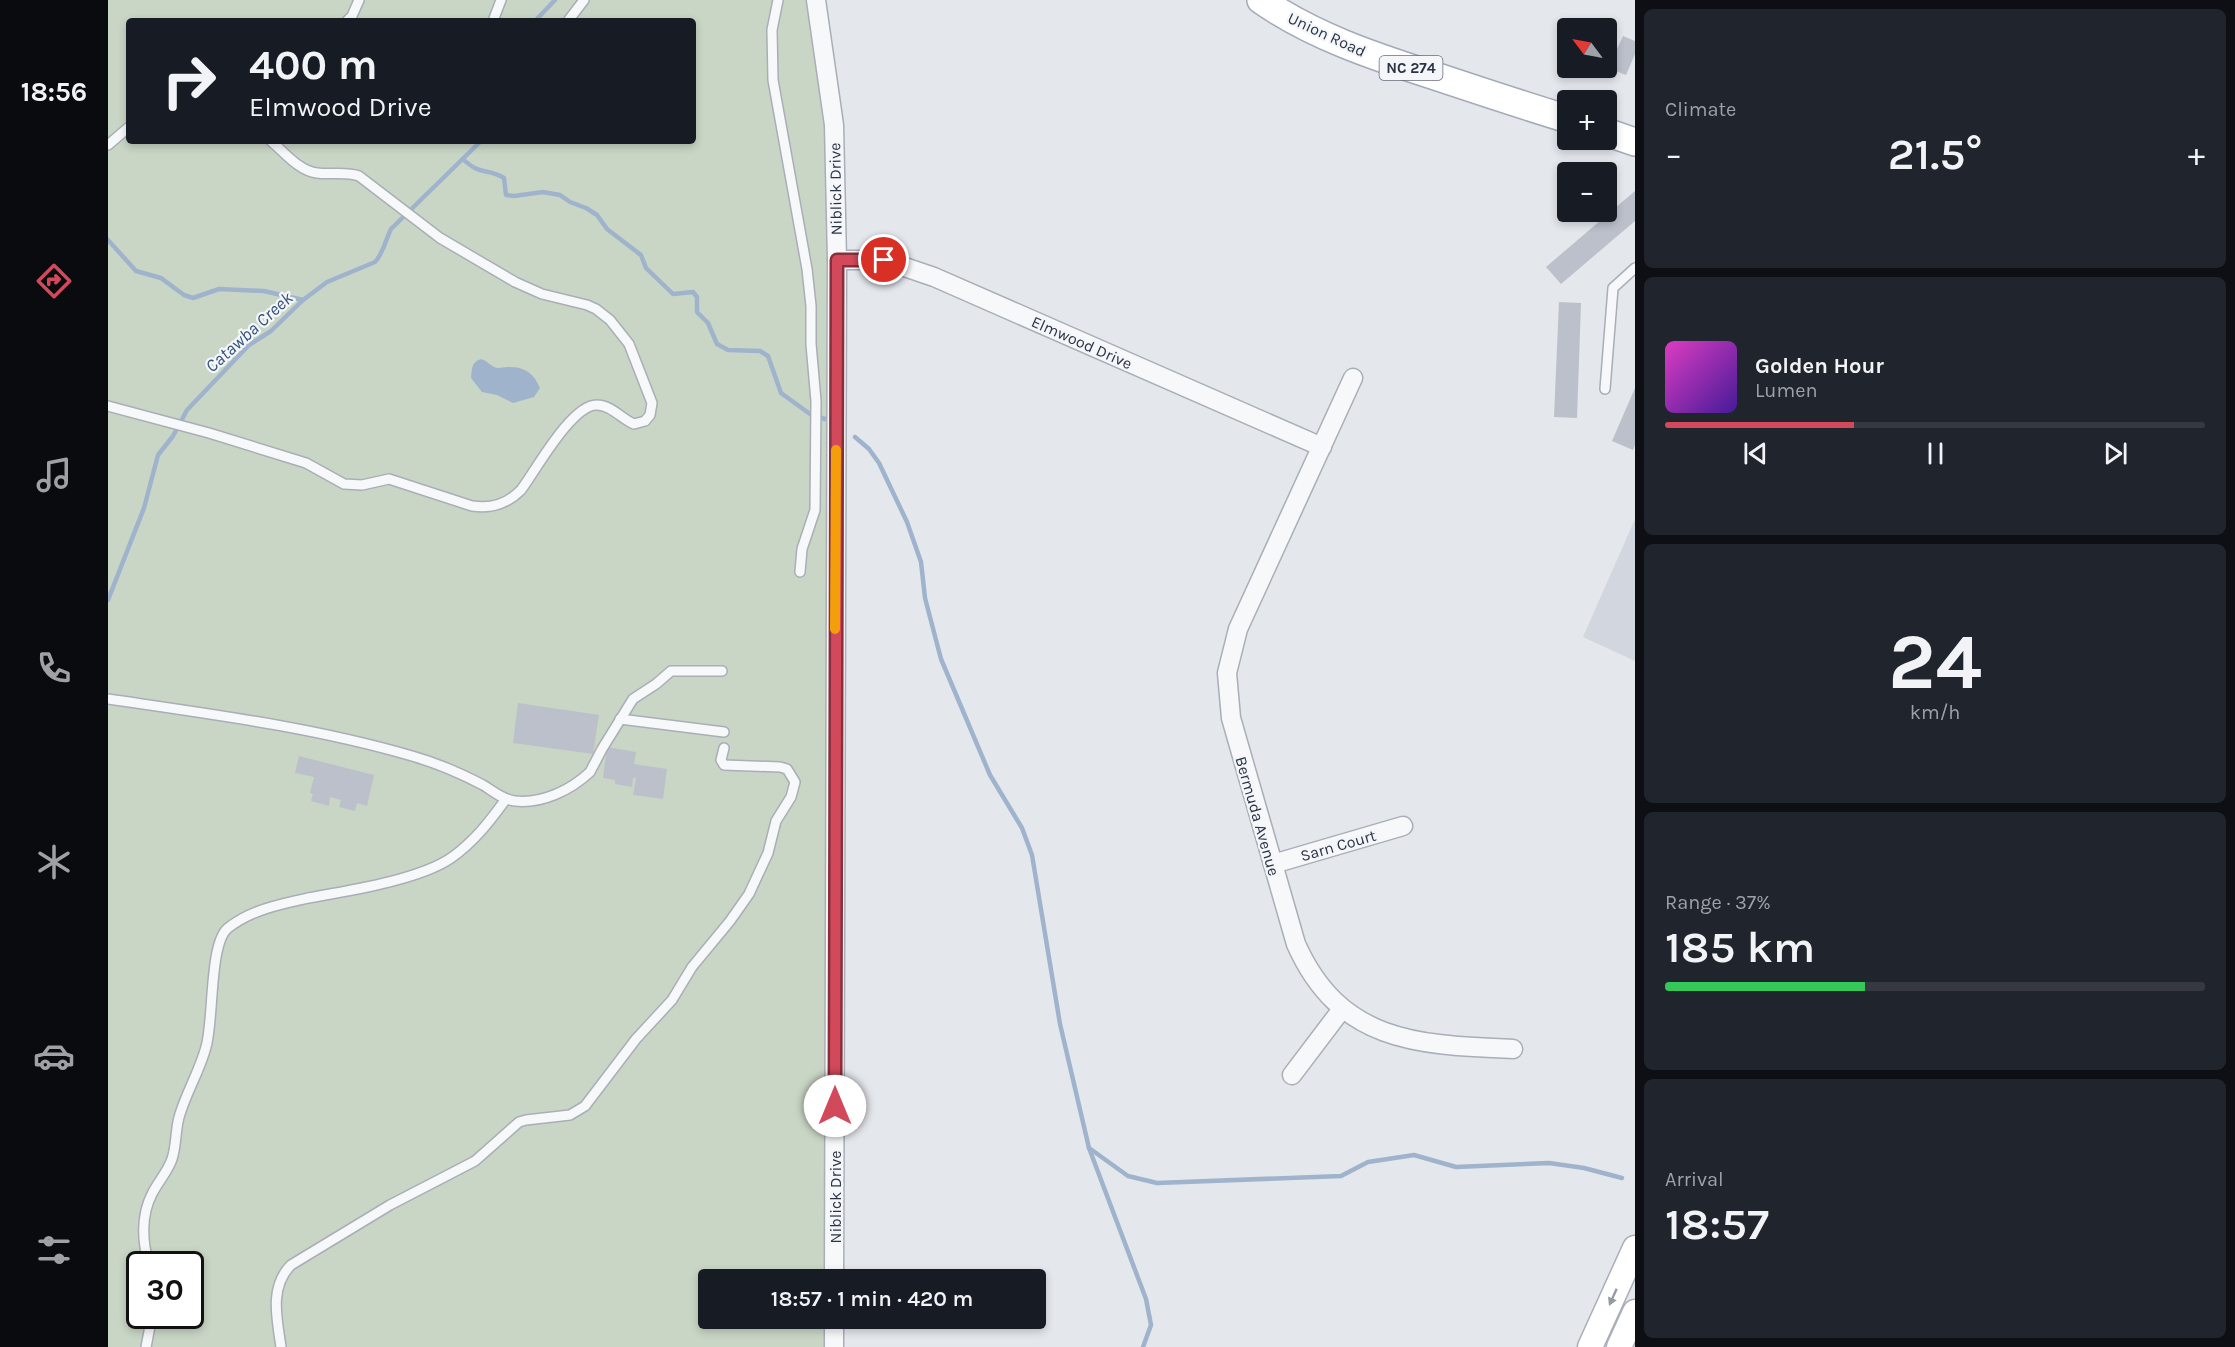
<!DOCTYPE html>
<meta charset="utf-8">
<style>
:root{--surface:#171b24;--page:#20242c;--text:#f1f3f6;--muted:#9ea1a6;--line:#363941;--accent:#d1495b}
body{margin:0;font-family:Karla,sans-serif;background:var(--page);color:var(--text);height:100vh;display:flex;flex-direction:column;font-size:22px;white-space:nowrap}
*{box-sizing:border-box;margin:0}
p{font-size:20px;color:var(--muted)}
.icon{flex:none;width:33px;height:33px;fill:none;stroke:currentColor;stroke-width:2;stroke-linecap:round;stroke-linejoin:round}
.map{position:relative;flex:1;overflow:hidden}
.sheet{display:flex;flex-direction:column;gap:9px;padding:9px;background:#0d0f14;width:600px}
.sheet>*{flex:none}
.guide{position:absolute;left:18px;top:18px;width:570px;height:126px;border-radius:6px;box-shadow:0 3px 9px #0003;background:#171b24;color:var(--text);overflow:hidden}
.needle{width:39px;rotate:302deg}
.controls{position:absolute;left:1449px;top:18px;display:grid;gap:12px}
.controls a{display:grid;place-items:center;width:60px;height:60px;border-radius:6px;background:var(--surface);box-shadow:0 3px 9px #0003;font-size:30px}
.speed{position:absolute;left:18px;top:1251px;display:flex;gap:12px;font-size:30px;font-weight:700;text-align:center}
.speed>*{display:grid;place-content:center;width:78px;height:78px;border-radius:50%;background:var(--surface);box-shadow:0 3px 9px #0003;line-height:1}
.speed .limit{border:3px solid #111;border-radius:9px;background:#fff;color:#111}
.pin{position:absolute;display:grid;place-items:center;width:51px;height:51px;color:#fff;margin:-26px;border:3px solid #fff;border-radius:50%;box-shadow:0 2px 6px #0007}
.me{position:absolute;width:66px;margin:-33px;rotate:0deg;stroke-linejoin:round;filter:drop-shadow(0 0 4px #0008)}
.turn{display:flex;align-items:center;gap:21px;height:126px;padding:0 24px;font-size:27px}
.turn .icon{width:78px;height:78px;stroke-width:2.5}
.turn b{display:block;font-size:42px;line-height:51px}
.big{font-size:45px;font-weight:600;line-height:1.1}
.sheet .tile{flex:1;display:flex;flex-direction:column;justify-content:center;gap:9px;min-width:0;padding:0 21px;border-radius:9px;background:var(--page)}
.sheet .dial{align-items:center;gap:0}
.dial b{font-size:78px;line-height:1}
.song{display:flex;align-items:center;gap:18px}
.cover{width:72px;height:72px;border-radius:9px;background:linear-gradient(135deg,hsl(310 70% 55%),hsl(260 70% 35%))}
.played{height:6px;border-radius:3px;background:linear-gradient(90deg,var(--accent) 35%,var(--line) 35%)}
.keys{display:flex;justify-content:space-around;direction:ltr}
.heat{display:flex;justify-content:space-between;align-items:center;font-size:33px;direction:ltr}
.charge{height:9px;border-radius:4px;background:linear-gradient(90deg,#34c759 37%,var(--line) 0)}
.trip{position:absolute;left:590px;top:1269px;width:348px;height:60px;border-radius:6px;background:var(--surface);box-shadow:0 3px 9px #0003;font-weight:600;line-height:60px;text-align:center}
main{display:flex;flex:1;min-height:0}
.tab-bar{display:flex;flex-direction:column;width:108px;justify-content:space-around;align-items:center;background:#090b0e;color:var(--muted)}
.tab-bar .icon{width:42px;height:42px}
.tab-bar .on{color:var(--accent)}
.tab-bar b{font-size:27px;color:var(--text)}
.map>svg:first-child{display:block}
.built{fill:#d2d6de}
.green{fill:#c9d6c5;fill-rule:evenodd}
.water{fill:#9fb4cc}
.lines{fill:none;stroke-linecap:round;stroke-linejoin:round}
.stream{stroke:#9fb4cc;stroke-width:4.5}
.building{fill:#bbc0ca}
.lane-casing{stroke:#a9aeb7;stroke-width:12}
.street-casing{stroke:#a9aeb7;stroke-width:21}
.secondary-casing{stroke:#a9aeb7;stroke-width:27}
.primary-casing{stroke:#a3abb8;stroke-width:30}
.lane{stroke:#f7f8fa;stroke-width:9}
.street{stroke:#f7f8fa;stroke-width:18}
.secondary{stroke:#fff;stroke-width:24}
.primary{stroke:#fff;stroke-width:27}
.oneway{fill:#959aa2}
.route-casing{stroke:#882f3b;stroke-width:15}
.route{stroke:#d1495b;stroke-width:10}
.slow{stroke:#f59e0b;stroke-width:10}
.labels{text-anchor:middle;stroke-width:4.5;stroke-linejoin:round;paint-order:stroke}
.shield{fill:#f4f6f9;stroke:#676e7b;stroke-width:1.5}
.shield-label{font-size:15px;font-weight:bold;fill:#2b3445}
.street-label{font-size:16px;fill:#2b3445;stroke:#f4f6f9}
.water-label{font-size:18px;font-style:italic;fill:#34527a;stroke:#f4f6f9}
</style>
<main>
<nav class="tab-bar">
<b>18:56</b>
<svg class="icon on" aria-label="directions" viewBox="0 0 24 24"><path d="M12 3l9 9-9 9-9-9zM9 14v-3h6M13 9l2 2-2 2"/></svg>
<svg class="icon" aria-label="music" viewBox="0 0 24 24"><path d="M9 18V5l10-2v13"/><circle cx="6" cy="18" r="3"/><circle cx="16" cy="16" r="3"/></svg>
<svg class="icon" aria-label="phone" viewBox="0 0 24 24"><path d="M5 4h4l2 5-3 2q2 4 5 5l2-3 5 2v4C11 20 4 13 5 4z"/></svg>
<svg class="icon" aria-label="climate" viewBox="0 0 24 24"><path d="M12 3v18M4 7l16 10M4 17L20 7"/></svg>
<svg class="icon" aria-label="car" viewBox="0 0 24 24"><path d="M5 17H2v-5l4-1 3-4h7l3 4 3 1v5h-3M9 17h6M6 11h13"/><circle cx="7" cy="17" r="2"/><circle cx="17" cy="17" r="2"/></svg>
<svg class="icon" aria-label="filters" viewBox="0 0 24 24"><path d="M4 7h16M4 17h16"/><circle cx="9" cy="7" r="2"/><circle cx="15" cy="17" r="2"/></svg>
</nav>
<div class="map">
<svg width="1527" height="1347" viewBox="0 0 1527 1347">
<rect width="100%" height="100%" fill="#e4e7ec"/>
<path class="built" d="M1527,519V661L1475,637Z"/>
<path class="green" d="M0,0H704L721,125L720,1279L600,1280V1318L720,1319V1347H0ZM21,21H585V141H21ZM32,1264H82V1316H32Z"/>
<path class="water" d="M373,359C380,361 383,367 390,368C392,368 397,367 399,367C416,366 426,373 432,388L426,397L405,403L389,395L374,392L363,378C364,369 363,362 373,359Z"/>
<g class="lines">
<g class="stream">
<path d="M427,21L447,0"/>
<path d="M355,159C372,176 380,168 396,178L398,195L406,196L435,192L452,195L462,202L478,208L489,215L499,229L533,255L538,268L565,294L585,292L589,297V312L600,323L609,344L620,350L652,351L660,356L673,393L702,414L717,419"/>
<path d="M0,240L28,271L53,278L76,295L85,298L111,289L156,291L195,300"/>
<path d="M747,437L761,449L771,463L799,522L813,562L817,598L833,659L882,775L914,828L924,855L952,1024L981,1148L1038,1299L1043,1325L1035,1347"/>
<path d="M0,600L36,508L50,455L65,436L79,410L141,345L163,331L195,300L219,282L267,262C275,254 278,239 283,229L373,141"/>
<path d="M981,1148L1020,1176L1049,1183L1233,1176L1260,1162L1306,1155L1348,1167L1441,1163L1476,1168L1514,1178"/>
</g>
</g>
<g class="building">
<path d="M1515,36L1527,41V54L1518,75L1498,67V45L1509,49Z"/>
<path d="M1527,191V221L1453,284L1438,267Z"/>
<path d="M1451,302L1473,303L1469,418L1446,417Z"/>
<path d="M1527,388V445L1525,450L1504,441Z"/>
<path d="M410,703L491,715L485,754L405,743Z"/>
<path d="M499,747L528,752L526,764L559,769L555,799L525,795L528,778H525L524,787L507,784V780L495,778Z"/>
<path d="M191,756L266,775L259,806L249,803L247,811L231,807L233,800L222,797L221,806L203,801L205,794L202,793L206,777L187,773Z"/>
</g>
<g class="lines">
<g class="lane-casing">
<g id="lane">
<path d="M670,0L664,30L665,80L699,269L703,306V344L708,401L707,510L694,549L692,572"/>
<path d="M239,21L244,16L251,0"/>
<path d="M385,21L393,0"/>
<path d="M460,21L476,0"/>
<path d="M0,145L21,127"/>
<path d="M1497,389L1505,288L1527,268"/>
<path d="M0,406L101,433L198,463L236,484L254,485L281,479L364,506C384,509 399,504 413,490C428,470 464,404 489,405C503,405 514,419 526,424L537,421L542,415L544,403L521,344L502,320L488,309L479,305L434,294L407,282L332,238L251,176C237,171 223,175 209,173C191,171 176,152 163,141"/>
<path d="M0,699C102,714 204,727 304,756C329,763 352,773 375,785C385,791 395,800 407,801C434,804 463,790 482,772L494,749L525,699L548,684L563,671H614"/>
<path d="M512,719L616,732"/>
<path d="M41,1264C34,1242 33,1215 44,1194C50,1182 60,1171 64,1159C69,1144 67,1128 72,1114C79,1091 92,1070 98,1047C106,1020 101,943 120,928C143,910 172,904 200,898C239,891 311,880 343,858C366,842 382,821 398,799"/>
<path d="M38,1347L44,1316"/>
<path d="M173,1347C169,1319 161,1287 183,1265L282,1205L367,1161L411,1122L418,1120L462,1115L477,1106L528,1039L564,1000L584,967L622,921L641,894L660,853L668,821L683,797L687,782L679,769L672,767L616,765L613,760L616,748"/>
</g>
</g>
<g class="street-casing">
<g id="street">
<path d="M708,0L726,125L729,260L726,1280"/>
<path d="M729,260H776L826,277L1214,447"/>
<path d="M1245,378L1130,629L1119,673L1123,718L1188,944C1232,1043 1310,1045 1405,1049"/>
<path d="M1165,864L1295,826"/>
<path d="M1184,1075L1234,1009"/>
<path d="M726,1347V1318"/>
</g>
</g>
<g class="secondary-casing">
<g id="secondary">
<path d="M1482,1347L1527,1248"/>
<path d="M1511,1347L1527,1312"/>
</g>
</g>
<g class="primary-casing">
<g id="primary">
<path d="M1153,0C1205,36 1265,56 1324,75C1369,90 1414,105 1460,119"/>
<path d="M1498,132L1527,142"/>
</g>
</g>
<use href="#lane" class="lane"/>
<use href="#street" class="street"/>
<use href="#secondary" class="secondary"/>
<use href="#primary" class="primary"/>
</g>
<defs><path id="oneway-solid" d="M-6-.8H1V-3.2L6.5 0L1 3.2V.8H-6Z" transform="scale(1.5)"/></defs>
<use class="oneway" href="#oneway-solid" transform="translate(1505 1297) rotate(114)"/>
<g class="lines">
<g class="route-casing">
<path id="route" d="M727,1106L729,260H776"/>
</g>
<use href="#route" class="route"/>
<path class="slow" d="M727,629L728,450"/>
</g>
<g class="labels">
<rect class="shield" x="1271.5" y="56" width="63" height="24" rx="4.5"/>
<g class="shield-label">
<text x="1303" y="73">NC 274</text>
</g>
<g class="street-label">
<text transform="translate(1219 34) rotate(25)" y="6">Union Road</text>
<text transform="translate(727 189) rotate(-91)" y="6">Niblick Drive</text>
<text transform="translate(974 342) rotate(24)" y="6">Elmwood Drive</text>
<text transform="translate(1150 816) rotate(74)" y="6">Bermuda Avenue</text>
<text transform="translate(1230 845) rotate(-16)" y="6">Sarn Court</text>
<text transform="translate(727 1197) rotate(-90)" y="6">Niblick Drive</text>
</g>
<g class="water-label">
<text transform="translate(141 332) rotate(-42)" y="6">Catawba Creek</text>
</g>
</g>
</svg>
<div class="controls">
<a><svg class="needle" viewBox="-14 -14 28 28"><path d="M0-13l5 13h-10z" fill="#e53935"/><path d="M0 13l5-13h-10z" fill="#9ea1a6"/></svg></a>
<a>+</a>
<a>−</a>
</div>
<div class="speed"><div class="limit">30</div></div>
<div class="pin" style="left:776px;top:260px;background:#d93025"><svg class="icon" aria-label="arrive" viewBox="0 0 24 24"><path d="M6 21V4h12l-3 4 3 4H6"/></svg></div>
<svg class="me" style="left:727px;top:1106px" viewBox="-20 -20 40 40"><circle r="19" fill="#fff"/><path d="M0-13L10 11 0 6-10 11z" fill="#d1495b"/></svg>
<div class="trip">18:57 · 1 min · 420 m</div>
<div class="guide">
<div class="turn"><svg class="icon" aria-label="right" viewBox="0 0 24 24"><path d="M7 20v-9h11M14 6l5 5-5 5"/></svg><div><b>400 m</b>Elmwood Drive</div></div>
</div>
</div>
<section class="sheet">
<div class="tile"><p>Climate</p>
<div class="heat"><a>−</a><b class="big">21.5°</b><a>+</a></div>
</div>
<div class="tile">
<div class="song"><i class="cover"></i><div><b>Golden Hour</b><p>Lumen</p></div></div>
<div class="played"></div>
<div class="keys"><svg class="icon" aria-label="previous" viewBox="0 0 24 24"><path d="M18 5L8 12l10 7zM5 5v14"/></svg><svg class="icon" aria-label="pause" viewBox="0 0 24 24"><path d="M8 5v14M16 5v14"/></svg><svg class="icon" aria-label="next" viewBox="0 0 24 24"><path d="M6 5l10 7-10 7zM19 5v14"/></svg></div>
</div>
<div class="tile dial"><b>24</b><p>km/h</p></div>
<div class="tile"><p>Range · 37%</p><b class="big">185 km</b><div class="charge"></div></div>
<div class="tile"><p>Arrival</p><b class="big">18:57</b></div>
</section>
</main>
